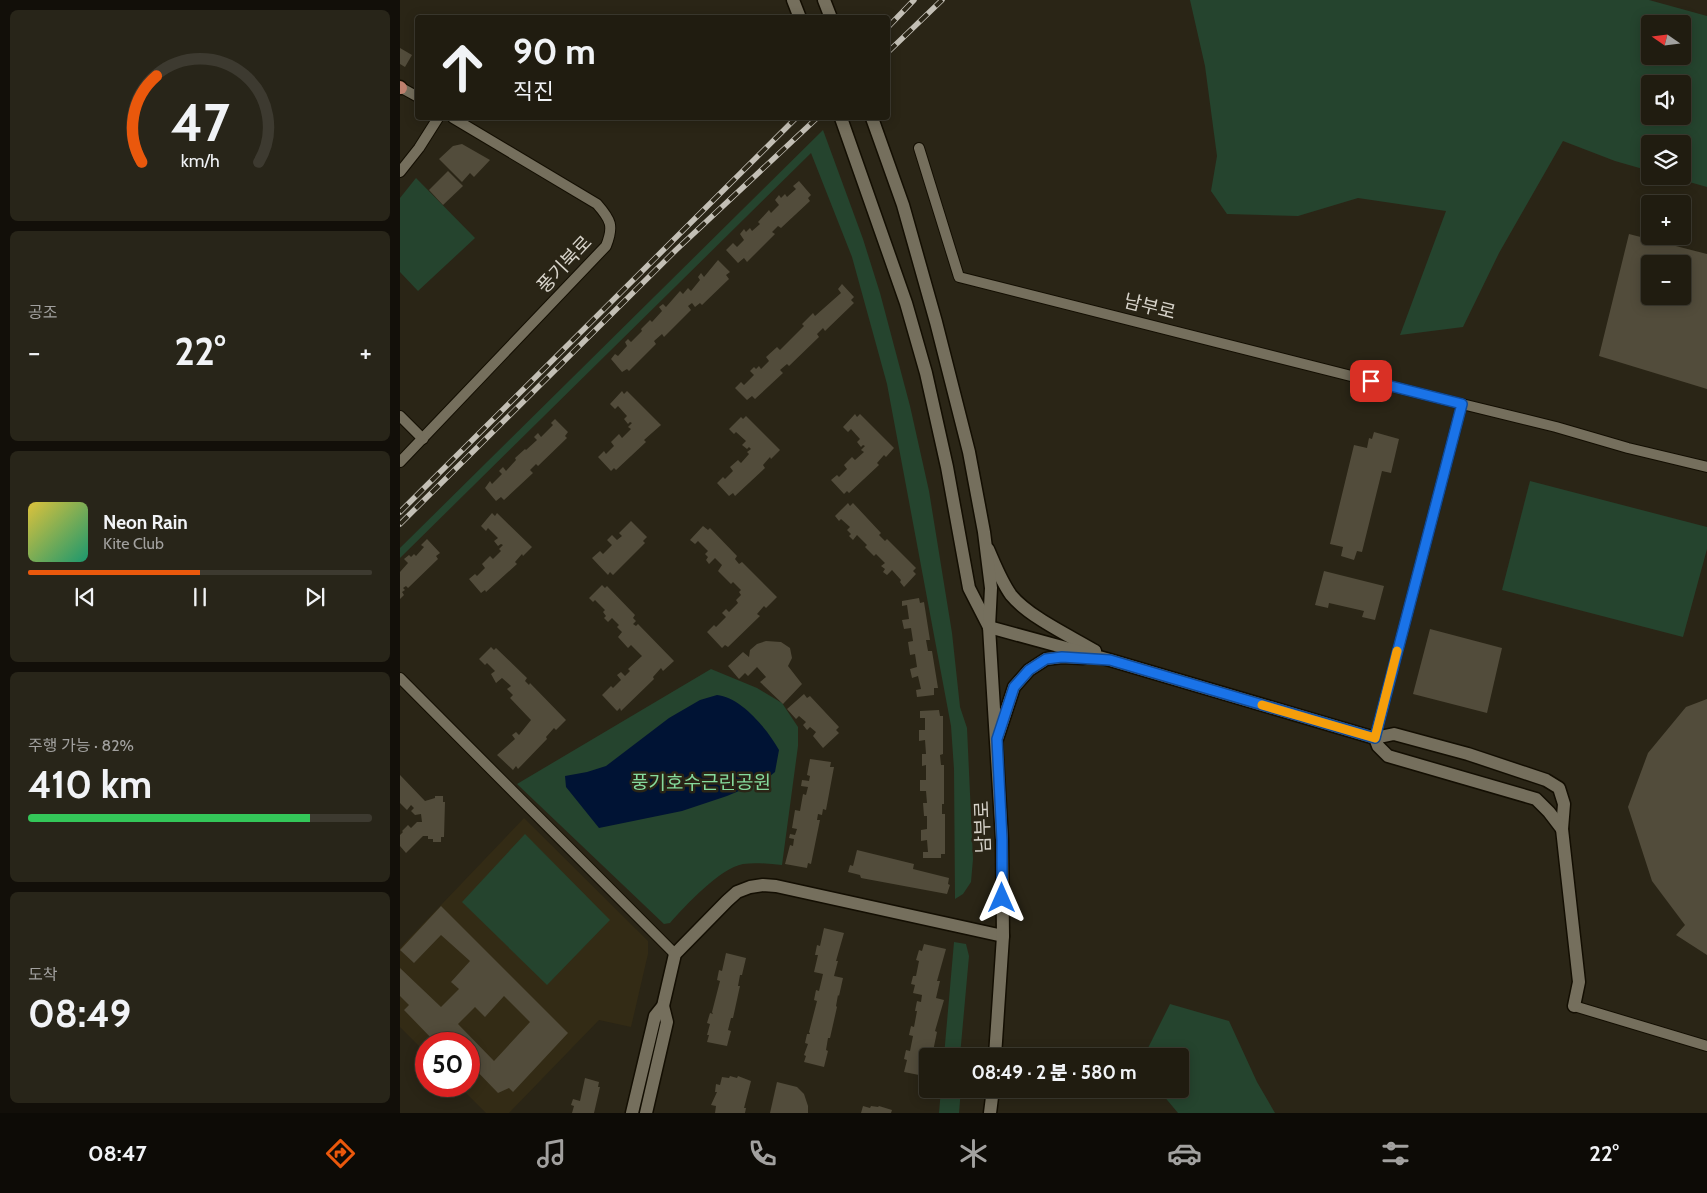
<!DOCTYPE html>
<html lang="ko">
<meta charset="utf-8">
<style>
:root{--surface:#201c10;--page:#282519;--text:#f1f3f6;--muted:#a2a19f;--line:#3d3a30;--accent:#ea580c}
body{margin:0;font-family:Cabin,"Noto Sans KR",sans-serif;background:var(--page);color:var(--text);height:100vh;display:flex;flex-direction:column;font-size:19px;white-space:nowrap}
*{box-sizing:border-box;margin:0}
p{font-size:16px;color:var(--muted)}
.icon{flex:none;width:28px;height:28px;fill:none;stroke:currentColor;stroke-width:2;stroke-linecap:round;stroke-linejoin:round}
.map{position:relative;flex:1;overflow:hidden}
.side{display:flex;flex-direction:column;gap:10px;padding:10px;background:#120f09;width:400px}
.side>*{flex:none}
.top-card{position:absolute;left:15px;top:15px;width:475px;height:105px;border-radius:5px;box-shadow:0 2px 12px #0003,0 0 0 1px var(--line);background:#201c10;color:var(--text);overflow:hidden}
.needle{width:32px;rotate:284deg}
.controls{position:absolute;left:1241px;top:15px;display:grid;gap:10px}
.controls a{display:grid;place-items:center;width:50px;height:50px;border-radius:5px;background:var(--surface);box-shadow:0 2px 12px #0003,0 0 0 1px var(--line);font-size:25px}
.speed{position:absolute;left:15px;top:1032px;display:flex;gap:10px;font-size:25px;font-weight:700;text-align:center}
.speed>*{display:grid;place-content:center;width:65px;height:65px;border-radius:50%;background:var(--surface);box-shadow:0 2px 12px #0003,0 0 0 1px var(--line);line-height:1}
.speed .limit{border:8px solid #d22;background:#fff;color:#111}
.pin{position:absolute;display:grid;place-items:center;width:42px;height:42px;color:#fff;margin:-21px;border-radius:10px;box-shadow:0 2px 8px #0006}
.me{position:absolute;width:55px;margin:-28px;rotate:0deg;stroke-linejoin:round;filter:drop-shadow(0 0 4px #0008)}
.turn{display:flex;align-items:center;gap:18px;height:105px;padding:0 15px;font-size:22px}
.turn .icon{width:65px;height:65px;stroke-width:2.5}
.turn b{display:block;font-size:35px;line-height:42px}
.big{font-size:38px;font-weight:800;line-height:1.1}
.side .tile{flex:1;display:flex;flex-direction:column;justify-content:center;gap:8px;min-width:0;padding:0 18px;border-radius:8px;background:var(--page)}
.side .dial{align-items:center;gap:0}
.dial svg{height:130px;overflow:visible;fill:none;stroke:var(--line);stroke-width:7;stroke-linecap:round;text-anchor:middle}
.dial text{fill:var(--text);stroke:none}
.song{display:flex;align-items:center;gap:15px}
.cover{width:60px;height:60px;border-radius:8px;background:linear-gradient(135deg,hsl(50 70% 55%),hsl(160 70% 35%))}
.played{height:5px;border-radius:2px;background:linear-gradient(90deg,var(--accent) 50%,var(--line) 50%)}
.keys{display:flex;justify-content:space-around;direction:ltr}
.heat{display:flex;justify-content:space-between;align-items:center;font-size:28px;direction:ltr}
.charge{height:8px;border-radius:4px;background:linear-gradient(90deg,#34c759 82%,var(--line) 0)}
.trip{position:absolute;left:519px;top:1048px;width:270px;height:50px;border-radius:5px;background:var(--surface);box-shadow:0 2px 12px #0003,0 0 0 1px var(--line);font-weight:800;line-height:50px;text-align:center}
.tabs{display:flex;height:80px;justify-content:space-around;align-items:center;background:#0d0b06;color:var(--muted)}
.tabs .icon{width:35px;height:35px}
.tabs .current{color:var(--accent)}
.tabs b{font-size:22px;color:var(--text)}
main{display:flex;flex:1;min-height:0}
.map>svg:first-child{display:block}
.built{fill:#332b15}
.green{fill:#25442e;fill-rule:evenodd}
.water{fill:#001334}
.building{fill:#524c3b;fill-rule:evenodd}
.lines{fill:none;stroke-linecap:round;stroke-linejoin:round}
.minor-casing{stroke:#130e02;stroke-width:12}
.tertiary-casing{stroke:#130e02;stroke-width:15}
.secondary-casing{stroke:#130e02;stroke-width:15}
.primary-casing{stroke:#130e02;stroke-width:15}
.minor{stroke:#756f5d;stroke-width:10}
.tertiary{stroke:#756f5d;stroke-width:12}
.secondary{stroke:#756f5d;stroke-width:12}
.primary{stroke:#bf806e;stroke-width:12}
.rail-casing{stroke:#c3bfb5;stroke-width:5.5}
.rail{stroke:#2a2516;stroke-width:4;stroke-dasharray:11;stroke-linecap:butt}
.route-casing{stroke:#114b97;stroke-width:12}
.route{stroke:#1a73e8;stroke-width:9}
.slow{stroke:#f59e0b;stroke-width:9}
.labels{text-anchor:middle;stroke-width:5;stroke-linejoin:round;paint-order:stroke}
.street-label{font-size:19px;fill:#d7d3ca;stroke:#2a2516}
.park-label{font-size:19px;fill:#85da9d;stroke:#2a2516}
</style>
<main>
<section class="side">
<div class="tile dial"><svg viewBox="0 0 100 80">
<path d="M14 69A42 42 0 1 1 86 69"/>
<path d="M14 69A42 42 0 0 1 23 16" stroke="#ea580c"/>
<text x="50" y="56" font-size="32" font-weight="700">47</text>
<text x="50" y="72" font-size="11">km/h</text>
</svg></div>
<div class="tile"><p>공조</p>
<div class="heat"><a>−</a><b class="big">22°</b><a>+</a></div>
</div>
<div class="tile">
<div class="song"><i class="cover"></i><div><b>Neon Rain</b><p>Kite Club</p></div></div>
<div class="played"></div>
<div class="keys"><svg class="icon" aria-label="previous" viewBox="0 0 24 24"><path d="M18 5L8 12l10 7zM5 5v14"/></svg><svg class="icon" aria-label="pause" viewBox="0 0 24 24"><path d="M8 5v14M16 5v14"/></svg><svg class="icon" aria-label="next" viewBox="0 0 24 24"><path d="M6 5l10 7-10 7zM19 5v14"/></svg></div>
</div>
<div class="tile"><p>주행 가능 · 82%</p><b class="big">410 km</b><div class="charge"></div></div>
<div class="tile"><p>도착</p><b class="big">08:49</b></div>
</section>
<div class="map">
<svg width="1307" height="1113" viewBox="0 0 1307 1113">
<rect width="100%" height="100%" fill="#2a2516"/>
<path class="built" d="M124,818L248,941V954L231,1027L199,1020L109,1113H86L59,1086H69V1044H26V1053L0,1027V948Z"/>
<g class="green">
<path d="M790,0H1249L1307,16V187L1268,176H1282V144H1250V171L1215,161L1163,141L1099,253L1063,327L1000,335L1046,211L958,198L898,216L827,214L811,191L817,156L805,66ZM1250,24H1282V56H1250ZM1250,84H1282V116H1250Z"/>
<path d="M423,130L463,239L480,293L510,406L529,491L552,633L560,707L567,728L573,859L571,882L563,894L555,899L554,769L551,726L487,384L452,257L411,153L0,558V548Z"/>
<path d="M16,178L75,238L18,291L0,272V198Z"/>
<path d="M1130,481L1307,527V549L1283,637L1102,590Z"/>
<path d="M311,669L357,688L382,703L398,727V746L382,865C369,864 356,862 343,864C320,868 285,906 270,923L264,924L117,784Z"/>
<path d="M125,834L210,920L147,985L62,902Z"/>
<path d="M554,942L566,944L569,956L560,1056H544Z"/>
<path d="M770,1004L829,1021L857,1082L875,1113H778L758,1089H780V1056H744Z"/>
<path d="M541,1089H561L559,1113H539Z"/>
</g>
<path class="water" d="M317,695C341,697 368,730 379,750L375,772L365,780L327,796L282,811L199,828L166,787L165,776L187,772L206,766L269,718L300,700Z"/>
<g class="building">
<path d="M0,48L12,55L5,67L0,64Z"/>
<path d="M62,144L90,160L74,177L70,173L62,182L39,159L53,146Z"/>
<path d="M48,171L63,186L43,205L29,190Z"/>
<path d="M399,181L411,195L408,198L410,201L381,228L378,226L372,232L375,234L347,262L344,258L338,263L326,250L333,243L337,247L344,240L340,234L344,229L346,232L350,228L352,231L360,224L358,222L369,210L371,213L379,205L375,200L379,195L381,198L385,194L387,197L396,189L393,186Z"/>
<path d="M1229,234L1307,254V389L1199,356ZM1250,264H1282V296H1250Z"/>
<path d="M318,260L330,272L326,275L329,279L302,305L300,303L295,307L292,303L288,306L291,310L264,337L262,334L254,341L256,344L229,371L227,369L222,372L211,359L215,354L218,356L227,346L225,342L228,339L231,342L242,331L241,329L250,320L252,322L262,311L259,307L263,304L266,307L280,291L283,294L288,288L291,291L300,280L298,277L301,273L304,277Z"/>
<path d="M442,284L454,297L451,300L454,303L425,331L423,328L417,334L419,337L389,366L387,364L380,370L383,373L355,399L352,396L347,400L335,388L341,382L344,385L354,375L350,371L354,367L356,369L359,366L361,369L369,361L366,357L377,347L380,350L404,326L402,324L413,313L415,316L441,293L438,289Z"/>
<path d="M222,391L224,394L227,391L261,425L244,440L246,442L216,470L214,468L211,471L198,457L204,451L206,454L214,446L211,442L219,434L222,438L231,429L228,427L232,423L230,422L228,424L224,419L227,416L218,406L215,409L210,404Z"/>
<path d="M455,414L457,417L460,414L494,448L486,457L484,455L477,463L479,465L449,493L447,491L444,494L431,480L437,475L439,477L447,469L444,465L452,457L455,460L464,452L461,450L465,446L463,445L461,447L457,442L460,439L451,429L448,432L443,427Z"/>
<path d="M346,416L380,450L371,459L370,457L363,465L365,468L335,496L333,493L329,496L317,483L323,477L325,479L333,471L330,467L338,460L341,463L349,454L347,452L351,449L349,447L347,449L342,445L346,441L336,432L334,434L329,429L341,417L343,419Z"/>
<path d="M155,419L168,432L165,436L167,438L138,466L136,464L130,470L133,473L104,500L101,497L96,501L85,488L90,481L92,484L102,474L99,471L103,467L106,471L116,460L115,458L125,449L126,450L137,440L134,437L138,433L141,437L153,425L151,423Z"/>
<path d="M974,432L999,439L991,473L982,471L962,552L957,551L954,560L941,556L943,547L930,544L954,445L967,448L969,438L972,439Z"/>
<path d="M448,503L450,506L453,503L481,533L479,535L485,541L487,539L516,568L513,571L516,574L504,587L500,582L501,580L492,570L487,575L483,572L485,569L481,566L485,563L476,554L474,556L465,547L467,545L457,535L453,540L449,536L451,534L447,530L450,527L441,519L439,521L435,516Z"/>
<path d="M92,513L95,516L97,513L132,547L123,556L122,554L115,562L117,564L86,592L85,590L81,593L69,579L75,574L77,576L85,568L82,564L90,556L93,559L101,551L99,549L103,545L101,544L98,546L94,541L98,538L88,528L86,531L81,526Z"/>
<path d="M231,521L247,537L243,541L245,543L213,575L210,572L208,575L192,558L200,551L203,554L212,545L207,540L212,535L217,540L222,536L219,533Z"/>
<path d="M303,526L308,530L310,528L337,556L335,559L339,564L342,562L377,597L366,608L364,606L357,614L360,616L328,647L325,645L322,648L307,632L314,625L316,627L326,617L322,613L326,609L329,612L338,603L336,600L341,595L339,592L341,590L333,582L331,584L318,571L322,565L315,558L309,564L306,560L308,557L305,554L308,551L298,541L295,544L290,540Z"/>
<path d="M27,539L40,553L36,556L38,559L8,588L6,586L3,588L5,590L2,592L4,595L0,599V572L8,563L4,559L9,555L11,557L14,554L16,556L24,547L21,545Z"/>
<path d="M924,571L984,586L975,620L962,617L964,611L929,603L928,608L915,605Z"/>
<path d="M202,585L205,588L207,586L235,615L233,618L236,621L233,624L236,626L238,624L274,661L263,671L261,668L253,677L254,679L221,711L220,708L217,711L202,695L211,686L213,688L221,680L217,675L221,672L225,676L230,671L228,669L242,656L231,645L228,648L218,637L222,632L217,627L219,625L212,618L208,622L204,618L206,616L203,612L205,610L195,600L193,602L189,598Z"/>
<path d="M519,598L520,603L524,602L530,640H526L528,651H532L538,688H534V695L517,697L516,690L521,689L518,676L512,678L510,669L517,667L515,654L510,655L508,642L513,641L511,628L504,629L502,620L509,619L507,605L502,606V601Z"/>
<path d="M1030,629L1102,648L1087,713L1013,694Z"/>
<path d="M366,641L381,642L390,648L392,658L388,666L402,684L383,704L360,682L366,677L357,667L348,676L345,673L339,679L328,666L343,652L349,657L350,650L357,644Z"/>
<path d="M91,647L94,650L96,648L127,678L125,681L129,685L130,683L166,720L156,730L154,728L146,737L147,739L118,769L116,766L113,770L97,755L115,739L112,735L116,732L119,735L131,720L110,698L113,695L107,689L111,686L102,678L96,683L91,674L95,671L87,663L85,665L79,659Z"/>
<path d="M404,694L407,698L410,696L439,727L436,730L439,733L423,748L413,736L416,732L410,727L407,730L403,725L406,722L399,716L396,719L387,709Z"/>
<path d="M1307,699V955L1276,935L1285,925L1252,881L1228,807L1248,753L1286,707Z"/>
<path d="M539,710L540,716H543V754L540,755L541,765H544V804H542V814H545V854H541V858H523V852H528L527,840L521,841V830L527,829V816H524L523,803H527L526,791H520V780H526V765L522,766V754H526L525,740L519,741V730H525V718H520V711Z"/>
<path d="M410,759L431,762L430,767H434L426,810L423,809L422,815L418,814L417,820H420L411,864L408,863L407,868L385,864L390,845L393,846L394,839L389,838L390,834L395,835L397,829L392,828L395,810L400,811L403,794L406,795L408,787L401,786L402,780L409,781L410,776L407,775Z"/>
<path d="M0,775L25,801L35,798V796H43V802H45L44,837H41V842H33V839H28V836H23L6,853L0,846V835L3,832L2,831L8,825L11,828L17,822H22L21,814L15,815L11,811L14,808L11,805L7,810L0,803Z"/>
<path d="M457,850L514,864L513,869L549,878L548,884L550,885L547,894L461,878L460,875L448,872L450,865L453,866Z"/>
<path d="M41,906L168,1033L113,1092L109,1088L98,1093L69,1063V1044H50L42,1036L35,1042L4,1010L9,1005L0,996V968L41,1007L59,989L51,982L70,961L41,935L14,963L0,950ZM104,996L130,1022L94,1061L58,1024L75,1007L85,1017Z"/>
<path d="M424,928L444,933L436,961H438L434,976L443,978L439,996L438,995L436,1006L437,1007L430,1038H428L426,1050L428,1051L424,1067L404,1062L406,1056L404,1055L408,1044L405,1043L407,1034H410L409,1032L417,1001L414,1000L416,990L419,991L423,974L414,972L418,955H415L417,945L420,946Z"/>
<path d="M524,944L546,949L537,981H540L536,998L544,1000L535,1031L537,1032L532,1056H528V1071L525,1070L524,1076L504,1072L507,1060L504,1059L506,1050L510,1051L513,1036L509,1035L511,1026L514,1027L517,1011H515L517,1001L521,1002L522,995L513,993L515,985L511,984L513,976H516L519,961L516,960L519,950L522,951Z"/>
<path d="M326,953L346,958L342,975H340L338,986H340L333,1018H331L328,1030L331,1031L327,1046L307,1042L309,1035H307L310,1024L307,1023L310,1013L313,1014L312,1012L320,981L317,980L319,970L322,971Z"/>
<path d="M330,1076L337,1078L338,1076L351,1081L344,1108H346L345,1113H315L316,1106L311,1105L317,1092H315L316,1084L320,1085L322,1077L329,1078Z"/>
<path d="M185,1078L199,1082L198,1087H200L194,1113H172L174,1106L171,1105L173,1099L180,1101Z"/>
<path d="M377,1082L397,1087L404,1094L408,1106V1113H370Z"/>
<path d="M463,1106L470,1108L471,1106L478,1107L479,1106L492,1110L491,1113H461Z"/>
</g>
<g class="lines">
<g class="minor-casing">
<g id="minor">
<path d="M0,87L18,97"/>
<path d="M519,148L559,277L1062,404"/>
<path d="M0,172L19,148L38,118"/>
<path d="M0,416L23,439"/>
<path d="M0,462L206,246C214,226 211,220 197,204L53,118"/>
<path d="M0,678L275,954"/>
<path d="M975,738L1062,404L1156,427L1228,448L1307,467"/>
<path d="M1174,1006L1307,1046"/>
</g>
</g>
<g class="tertiary-casing">
<g id="tertiary">
<path d="M588,549C595,565 601,581 611,595C629,617 670,636 695,651"/>
<path d="M589,627L710,660L975,738L994,734L1068,754L1146,780L1159,788L1164,804L1162,829L1179,982L1174,1006"/>
<path d="M975,738L978,746L988,756L1136,799L1149,812L1162,829"/>
<path d="M597,739L614,687L629,670L646,659L662,657L683,658"/>
<path d="M232,1113L255,1016L263,1006L275,954L327,901L337,892L350,887L363,885L376,886L603,936"/>
<path d="M246,1113L267,1022L263,1006"/>
</g>
</g>
<g class="secondary-casing">
<g id="secondary">
<path d="M393,0L400,18"/>
<path d="M424,0L431,18"/>
<path d="M441,118L506,303L526,373L547,467L569,588L589,627"/>
<path d="M472,118L503,205L536,322L569,452L584,532L591,588L589,627L602,840L603,936L595,1056"/>
<path d="M590,1113L593,1089"/>
</g>
</g>
<g class="primary-casing">
<path id="primary" d="M0,87L1,88"/>
</g>
<use href="#minor" class="minor"/>
<use href="#tertiary" class="tertiary"/>
<use href="#secondary" class="secondary"/>
<use href="#primary" class="primary"/>
<g class="rail-casing">
<g id="rail">
<path d="M488,27L514,0"/>
<path d="M488,52L542,0"/>
<path d="M0,512L396,118"/>
<path d="M0,524L276,250L417,118"/>
</g>
</g>
<use href="#rail" class="rail"/>
</g>
<g class="lines">
<g class="route-casing">
<path id="route" d="M602,898V840L597,739L614,687L629,670L646,659L662,657L710,660L975,738L1062,404L971,381"/>
</g>
<use href="#route" class="route"/>
<path class="slow" d="M862,705L975,738L997,651"/>
</g>
<g class="labels">
<g class="street-label">
<text transform="translate(164 264) rotate(-47)" y="7">풍기북로</text>
<text transform="translate(750 306) rotate(14)" y="7">남부로</text>
<text transform="translate(582 827) rotate(-92)" y="7">남부로</text>
</g>
<g class="park-label">
<text x="301" y="789">풍기호수근린공원</text>
</g>
</g>
</svg>
<div class="controls">
<a><svg class="needle" viewBox="-14 -14 28 28"><path d="M0-13l5 13h-10z" fill="#e53935"/><path d="M0 13l5-13h-10z" fill="#a2a19f"/></svg></a>
<a><svg class="icon" aria-label="sound" viewBox="0 0 24 24"><path d="M4 9h4l5-4v14l-5-4H4zM17 9q2 3 0 6"/></svg></a>
<a><svg class="icon" aria-label="layers" viewBox="0 0 24 24"><path d="M12 4l9 5-9 5-9-5zM3 14l9 5 9-5"/></svg></a>
<a>+</a>
<a>−</a>
</div>
<div class="speed"><div class="limit">50</div></div>
<div class="pin" style="left:971px;top:381px;background:#d93025"><svg class="icon" aria-label="arrive" viewBox="0 0 24 24"><path d="M6 21V4h12l-3 4 3 4H6"/></svg></div>
<svg class="me" style="left:602px;top:898px" viewBox="-20 -20 40 40"><path d="M0-17L14 15 0 8-14 15z" fill="#1a73e8" stroke="#fff" stroke-width="4"/></svg>
<div class="trip">08:49 · 2 분 · 580 m</div>
<div class="top-card">
<div class="turn"><svg class="icon" aria-label="ahead" viewBox="0 0 24 24"><path d="M12 20V5M6 11l6-6 6 6"/></svg><div><b>90 m</b>직진</div></div>
</div>
</div>
</main>
<nav class="tabs">
<b>08:47</b>
<svg class="icon current" aria-label="directions" viewBox="0 0 24 24"><path d="M12 3l9 9-9 9-9-9zM9 14v-3h6M13 9l2 2-2 2"/></svg>
<svg class="icon" aria-label="music" viewBox="0 0 24 24"><path d="M9 18V5l10-2v13"/><circle cx="6" cy="18" r="3"/><circle cx="16" cy="16" r="3"/></svg>
<svg class="icon" aria-label="phone" viewBox="0 0 24 24"><path d="M5 4h4l2 5-3 2q2 4 5 5l2-3 5 2v4C11 20 4 13 5 4z"/></svg>
<svg class="icon" aria-label="climate" viewBox="0 0 24 24"><path d="M12 3v18M4 7l16 10M4 17L20 7"/></svg>
<svg class="icon" aria-label="car" viewBox="0 0 24 24"><path d="M5 17H2v-5l4-1 3-4h7l3 4 3 1v5h-3M9 17h6M6 11h13"/><circle cx="7" cy="17" r="2"/><circle cx="17" cy="17" r="2"/></svg>
<svg class="icon" aria-label="filters" viewBox="0 0 24 24"><path d="M4 7h16M4 17h16"/><circle cx="9" cy="7" r="2"/><circle cx="15" cy="17" r="2"/></svg>
<b>22°</b>
</nav>
